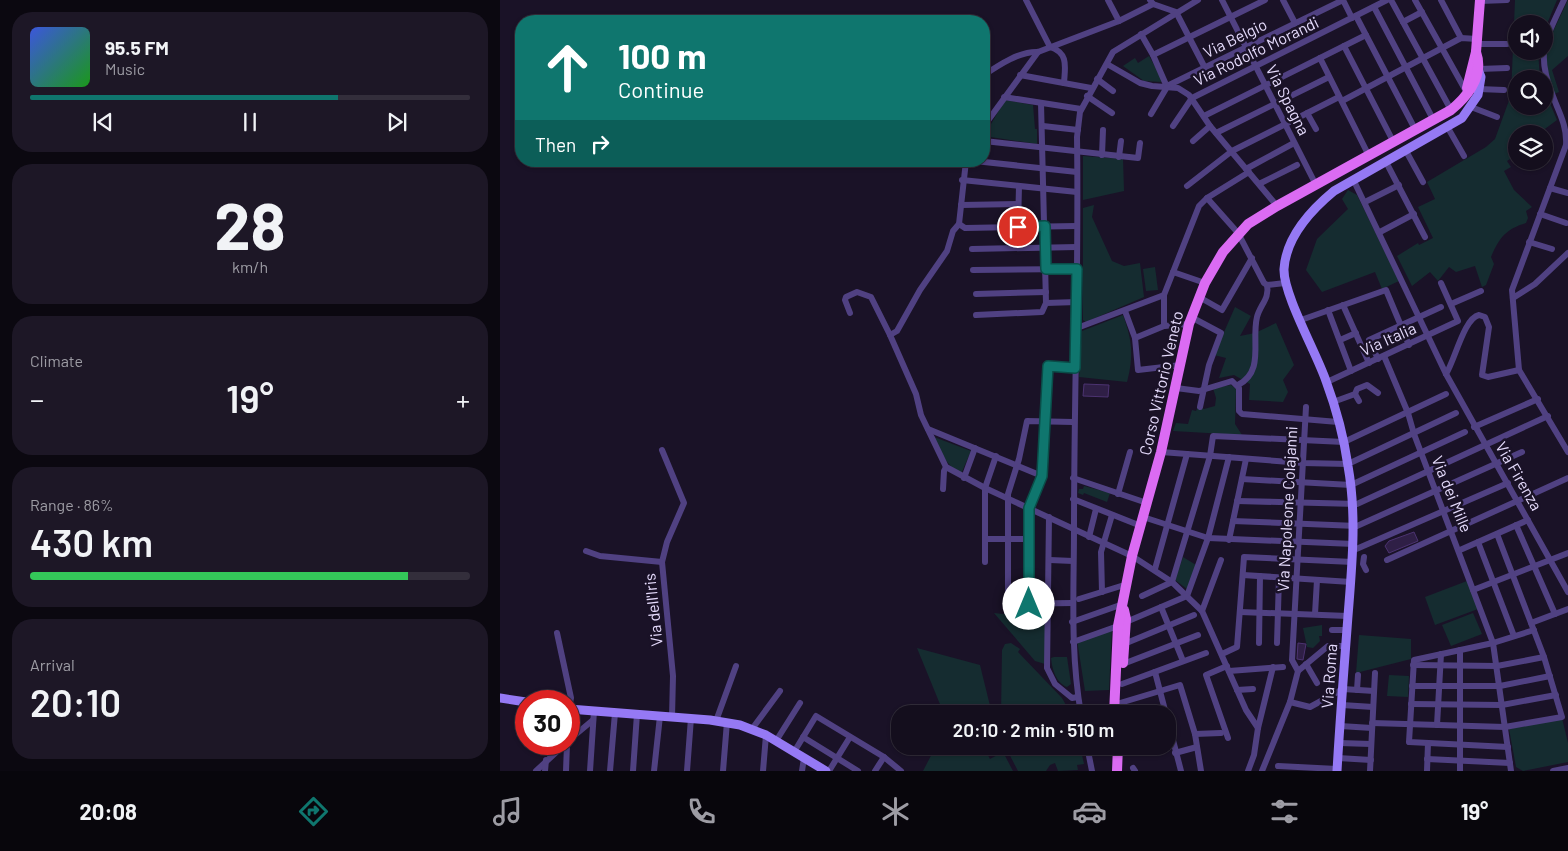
<!DOCTYPE html>
<meta charset="utf-8">
<style>
:root{--surface:#140e1d;--page:#1d1726;--text:#f1f3f6;--muted:#9d9ca4;--line:#332e3b;--accent:#0f766e}
body{margin:0;font-family:Barlow,sans-serif;background:var(--page);color:var(--text);height:100vh;display:flex;flex-direction:column;font-size:19px;white-space:nowrap}
*{box-sizing:border-box;margin:0}
p{font-size:16px;color:var(--muted)}
.icon{flex:none;width:28px;height:28px;fill:none;stroke:currentColor;stroke-width:2;stroke-linecap:round;stroke-linejoin:round}
.map{position:relative;flex:1;overflow:hidden}
.drawer{display:flex;flex-direction:column;gap:12px;padding:12px;background:#0b0810;width:500px}
.drawer>*{flex:none}
.hud{position:absolute;left:15px;top:15px;width:475px;height:152px;border-radius:20px;box-shadow:0 1px 4px #0004,0 0 0 1px var(--line);background:#0f766e;color:#fff;overflow:hidden}
.buttons{position:absolute;left:1008px;top:15px;display:grid;gap:10px}
.buttons a{display:grid;place-items:center;width:45px;height:45px;border-radius:50%;background:var(--surface);box-shadow:0 1px 4px #0004,0 0 0 1px var(--line);font-size:25px}
.speed{position:absolute;left:15px;top:690px;display:flex;gap:10px;font-size:25px;font-weight:700;text-align:center}
.speed>*{display:grid;place-content:center;width:65px;height:65px;border-radius:50%;background:var(--surface);box-shadow:0 1px 4px #0004,0 0 0 1px var(--line);line-height:1}
.speed .limit{border:8px solid #d22;background:#fff;color:#111}
.pin{position:absolute;display:grid;place-items:center;width:42px;height:42px;color:#fff;margin:-21px;border:2px solid #fff;border-radius:50%;box-shadow:0 1px 5px #0007}
.me{position:absolute;width:55px;margin:-28px;rotate:0deg;stroke-linejoin:round;filter:drop-shadow(0 0 4px #0008)}
.turn{display:flex;align-items:center;gap:18px;height:105px;padding:0 20px;font-size:22px}
.turn .icon{width:65px;height:65px;stroke-width:2.5}
.turn b{display:block;font-size:35px;line-height:42px}
.then{display:flex;align-items:center;height:48px;padding:0 20px;background:#0003;gap:10px;font-size:19px}
.big{font-size:38px;font-weight:600;line-height:1.1}
.drawer .tile{flex:1;display:flex;flex-direction:column;justify-content:center;gap:8px;min-width:0;padding:0 18px;border-radius:20px;background:var(--page)}
.drawer .dial{align-items:center;gap:0}
.dial b{font-size:65px;line-height:1}
.song{display:flex;align-items:center;gap:15px}
.cover{width:60px;height:60px;border-radius:8px;background:linear-gradient(135deg,hsl(230 70% 55%),hsl(120 70% 35%))}
.played{height:5px;border-radius:2px;background:linear-gradient(90deg,var(--accent) 70%,var(--line) 70%)}
.keys{display:flex;justify-content:space-around;direction:ltr}
.heat{display:flex;justify-content:space-between;align-items:center;font-size:28px;direction:ltr}
.charge{height:8px;border-radius:4px;background:linear-gradient(90deg,#34c759 86%,var(--line) 0)}
.trip{position:absolute;left:391px;top:705px;width:285px;height:50px;border-radius:20px;background:var(--surface);box-shadow:0 1px 4px #0004,0 0 0 1px var(--line);font-weight:600;line-height:50px;text-align:center}
.tabs{display:flex;height:80px;justify-content:space-around;align-items:center;background:#08060c;color:var(--muted)}
.tabs .icon{width:35px;height:35px}
.tabs .selected{color:var(--accent)}
.tabs b{font-size:22px;color:var(--text)}
main{display:flex;flex:1;min-height:0}
.map>svg:first-child{display:block}
.green{fill:#152c30}
.building{fill:#2f1f46;stroke:#4c3371}
.lines{fill:none;stroke-linecap:round;stroke-linejoin:round}
.street{stroke:#504182;stroke-width:6}
.secondary{stroke:#9579f4;stroke-width:9}
.primary{stroke:#db6bf3;stroke-width:10}
.route-casing{stroke:#0a4d48;stroke-width:12}
.route{stroke:#0f766e;stroke-width:9}
.labels{text-anchor:middle;stroke-width:5;stroke-linejoin:round;paint-order:stroke}
.street-label{font-size:16px;fill:#e5dbfc;stroke:#1a1227}
</style>
<main>
<section class="drawer">
<div class="tile">
<div class="song"><i class="cover"></i><div><b>95.5 FM</b><p>Music</p></div></div>
<div class="played"></div>
<div class="keys"><svg class="icon" aria-label="previous" viewBox="0 0 24 24"><path d="M18 5L8 12l10 7zM5 5v14"/></svg><svg class="icon" aria-label="pause" viewBox="0 0 24 24"><path d="M8 5v14M16 5v14"/></svg><svg class="icon" aria-label="next" viewBox="0 0 24 24"><path d="M6 5l10 7-10 7zM19 5v14"/></svg></div>
</div>
<div class="tile dial"><b>28</b><p>km/h</p></div>
<div class="tile"><p>Climate</p>
<div class="heat"><a>−</a><b class="big">19°</b><a>+</a></div>
</div>
<div class="tile"><p>Range · 86%</p><b class="big">430 km</b><div class="charge"></div></div>
<div class="tile"><p>Arrival</p><b class="big">20:10</b></div>
</section>
<div class="map">
<svg width="1068" height="771" viewBox="0 0 1068 771">
<rect width="100%" height="100%" fill="#1a1227"/>
<g class="green">
<path d="M1015,0H1057L1044,31V24H1016V51H1038L1040,79H1016V106H1044V89L1057,120L1038,134H1016V155L1007,161L1011,167L1004,171L1014,190L1032,207L1026,211L1028,218L1026,223C1006,229 999,238 991,257L994,264L986,285L982,287L975,266L956,272L949,267L938,281L930,272L912,286L897,256L918,243L919,245L933,238L918,207L935,199L927,182L986,147L995,139L1011,95Z"/>
<path d="M1068,0V56L1052,70L1059,92L1054,94L1045,60L1050,38Z"/>
<path d="M649,56L663,81L661,82L644,81L623,66L635,58L638,63Z"/>
<path d="M505,100L533,105L535,129H537V144L484,136Z"/>
<path d="M583,156L623,159L624,191L583,200Z"/>
<path d="M848,190L857,195L899,281L882,289L875,272L822,292L806,270L817,239L848,209L842,199Z"/>
<path d="M594,205L592,217L612,261L624,266L640,263L644,297L586,322L583,320V208Z"/>
<path d="M655,267L658,290L646,291L643,269Z"/>
<path d="M735,307L751,316L740,336L755,333L776,323L794,365L783,380L788,392L783,402L749,400L750,384L734,375L719,378L726,358L714,355Z"/>
<path d="M623,315C632,340 634,355 627,382L579,377L582,331Z"/>
<path d="M731,385L736,389L735,424L742,435L673,431L676,423L688,424L692,410L696,411L698,407L704,409L715,406L716,398L713,388Z"/>
<path d="M434,437L471,451L461,474C446,465 441,453 434,437Z"/>
<path d="M584,486L610,493L607,502L584,493L583,495L578,493L579,489H583Z"/>
<path d="M683,557L696,565L687,589L675,580Z"/>
<path d="M967,581L978,609L935,625L925,597Z"/>
<path d="M494,613L545,619V664L535,661Z"/>
<path d="M973,613L982,634L951,646L942,625Z"/>
<path d="M822,625V636H819L820,641L813,648L807,647L803,628Z"/>
<path d="M612,627L609,690L585,691L577,640Z"/>
<path d="M859,635L911,639V659L856,673Z"/>
<path d="M511,643L520,649L518,652L562,698L571,714H501L502,650L505,644Z"/>
<path d="M417,648L480,665L492,714H444Z"/>
<path d="M554,657H567L571,684L567,687C556,683 552,669 551,658Z"/>
<path d="M889,675L909,676L908,697L887,696Z"/>
<path d="M1062,718L1068,743V762L1023,771L1016,767L1009,729Z"/>
<path d="M436,746H483L490,759L503,752L513,771H423Z"/>
<path d="M505,746H580L584,764L577,765L578,770L558,771L555,763L550,765L546,771H518Z"/>
</g>
<g class="building">
<path d="M584,384L609,385L608,397L583,396Z"/>
<path d="M914,532L918,541L889,553L885,546L889,541Z"/>
<path d="M798,643L806,644L803,660L797,659Z"/>
</g>
<g class="lines">
<g class="street">
<path d="M526,0L550,47C569,53 565,67 564,83"/>
<path d="M608,0L619,21"/>
<path d="M650,0L653,4L676,12L705,68"/>
<path d="M722,0L816,185"/>
<path d="M783,0L795,23"/>
<path d="M891,0L951,110"/>
<path d="M915,0L967,93"/>
<path d="M941,0L961,38"/>
<path d="M1064,0C1042,47 1036,54 1056,104C1062,118 1067,130 1066,145L1012,290L1019,370L1068,452"/>
<path d="M980,1L1007,0"/>
<path d="M874,7L934,121"/>
<path d="M856,16L916,131"/>
<path d="M903,22L922,12"/>
<path d="M641,34L653,55L667,87"/>
<path d="M976,44H1007"/>
<path d="M844,46L894,143"/>
<path d="M653,55L765,0"/>
<path d="M820,58L869,156"/>
<path d="M607,64L640,83L652,86L678,88L689,95L710,126L777,206"/>
<path d="M979,69L1007,68"/>
<path d="M484,75C499,65 520,51 538,52L619,21L653,4"/>
<path d="M520,75L591,88"/>
<path d="M597,79L613,91"/>
<path d="M667,86L843,0L852,18"/>
<path d="M979,89L1004,90"/>
<path d="M587,96L612,113"/>
<path d="M504,97L581,109"/>
<path d="M842,101L961,38L977,39"/>
<path d="M541,103L546,303"/>
<path d="M971,107L997,117"/>
<path d="M807,113L816,129"/>
<path d="M651,114L667,87"/>
<path d="M704,116L866,35"/>
<path d="M484,126L538,52"/>
<path d="M543,126L578,130"/>
<path d="M673,126L692,98L887,0"/>
<path d="M948,128L964,156"/>
<path d="M716,133L829,77"/>
<path d="M484,141L638,158L640,143"/>
<path d="M693,141L710,126"/>
<path d="M906,151L923,182"/>
<path d="M602,155L603,130"/>
<path d="M619,157L621,141"/>
<path d="M475,161L577,172"/>
<path d="M886,162L925,237"/>
<path d="M746,169L794,143"/>
<path d="M853,179L946,374L1068,592"/>
<path d="M462,180L577,192"/>
<path d="M759,184L797,165"/>
<path d="M687,186L732,151L839,97"/>
<path d="M1050,188L1068,193"/>
<path d="M707,198L738,233L764,283L767,285L785,283"/>
<path d="M865,202L899,185"/>
<path d="M461,205L518,204"/>
<path d="M1040,214L1066,223"/>
<path d="M459,224L465,228L577,226"/>
<path d="M518,227L519,186"/>
<path d="M880,232L914,214"/>
<path d="M1029,242L1052,249"/>
<path d="M472,249L577,247"/>
<path d="M473,270L577,269"/>
<path d="M673,272L705,283"/>
<path d="M476,294L546,292"/>
<path d="M699,297L722,310L752,258"/>
<path d="M1013,298L1035,284L1068,253"/>
<path d="M951,304L981,291"/>
<path d="M843,305L869,363"/>
<path d="M828,310L851,371"/>
<path d="M625,311L635,338L638,370L681,365"/>
<path d="M350,313L345,300L346,297L357,292L371,297L390,335L416,394L421,415L446,467L485,488L632,556L672,582L702,611L746,710L758,728"/>
<path d="M476,315L542,312L546,303L577,302"/>
<path d="M691,317L721,333L709,365L700,407"/>
<path d="M801,320L886,290L909,345"/>
<path d="M664,326V295L699,206L707,198L749,172"/>
<path d="M577,328L664,295"/>
<path d="M390,335L397,331L420,290L447,251L453,231L459,224L466,161"/>
<path d="M635,338L664,326L689,324"/>
<path d="M840,340L856,333"/>
<path d="M884,356L908,413L914,434L993,643L1011,771"/>
<path d="M878,359L869,340L941,307"/>
<path d="M946,374C955,360 964,318 979,315L985,317L989,327L982,375L988,377L1019,370"/>
<path d="M827,382L958,321L941,283"/>
<path d="M738,385C765,371 751,341 757,317C760,305 770,298 767,285"/>
<path d="M676,388L699,391L732,381L739,388V411L742,414L838,422"/>
<path d="M855,394L859,401"/>
<path d="M833,402L855,394L857,389L867,385L878,393"/>
<path d="M974,427L1038,399"/>
<path d="M428,429L542,476"/>
<path d="M162,450L184,503L167,542L162,562L173,676L172,717"/>
<path d="M661,452L803,463L848,464L956,413"/>
<path d="M464,478L475,448"/>
<path d="M573,478L647,503"/>
<path d="M742,479L851,485L965,432"/>
<path d="M443,489L444,471L446,467"/>
<path d="M618,494L630,452"/>
<path d="M573,499L641,526"/>
<path d="M737,501L857,504L1048,416"/>
<path d="M549,517L547,668L555,684L572,698L578,697"/>
<path d="M643,517L708,538L854,544"/>
<path d="M733,521L857,526L1022,452"/>
<path d="M1016,525L1055,614"/>
<path d="M589,537L596,509"/>
<path d="M485,539H529"/>
<path d="M729,540L746,459"/>
<path d="M978,542L1014,636"/>
<path d="M854,550L1008,483"/>
<path d="M960,550L1028,520"/>
<path d="M86,551L100,556L162,562"/>
<path d="M864,557L863,564L866,570"/>
<path d="M550,560L573,561"/>
<path d="M887,560L1068,478"/>
<path d="M485,562V488L496,456"/>
<path d="M655,569L687,454"/>
<path d="M743,575L851,582"/>
<path d="M973,590L1068,553"/>
<path d="M602,592L601,552L612,515"/>
<path d="M642,596L672,582L710,456L713,436L844,442L946,394"/>
<path d="M687,596L708,538L729,457"/>
<path d="M579,599L621,586L626,587"/>
<path d="M572,603L508,604V494L519,459L527,421L573,422"/>
<path d="M529,604V508L542,476L548,366L575,368"/>
<path d="M661,607L683,661"/>
<path d="M702,611L721,560"/>
<path d="M740,612L848,616"/>
<path d="M815,614L817,580"/>
<path d="M572,622L623,604"/>
<path d="M626,622L687,596"/>
<path d="M1031,623L1068,609"/>
<path d="M832,630H847"/>
<path d="M57,633L71,698L69,708"/>
<path d="M573,642L618,626"/>
<path d="M759,643L760,576"/>
<path d="M777,643L779,578"/>
<path d="M624,644L694,615"/>
<path d="M960,650V771"/>
<path d="M722,654L737,647L744,557L853,562"/>
<path d="M623,664L698,635"/>
<path d="M806,664L817,683"/>
<path d="M913,665L997,666L1044,657"/>
<path d="M727,666L706,675L728,738"/>
<path d="M729,671L783,667"/>
<path d="M798,671L792,660L806,407"/>
<path d="M655,672L666,714"/>
<path d="M622,684L706,653"/>
<path d="M912,686H1000L1050,676"/>
<path d="M737,690L753,689"/>
<path d="M857,690L858,675"/>
<path d="M790,702L810,707L843,689L874,691"/>
<path d="M620,703L680,685L695,734L701,771"/>
<path d="M911,704L1002,705L1056,695"/>
<path d="M842,705L873,707"/>
<path d="M581,714C570,651 574,591 574,528C574,398 579,268 577,137L580,112L613,52L698,0"/>
<path d="M216,721L236,666"/>
<path d="M668,721L681,771"/>
<path d="M872,723L1005,727L1062,717L1044,657L997,534"/>
<path d="M937,725L941,654"/>
<path d="M840,726L872,728"/>
<path d="M252,729L280,691"/>
<path d="M695,734L721,733"/>
<path d="M303,737L358,771"/>
<path d="M69,740L93,720"/>
<path d="M276,741L300,703"/>
<path d="M839,743L871,744"/>
<path d="M587,746L592,771"/>
<path d="M1008,747L909,742L914,660L993,643L1034,630"/>
<path d="M294,752L316,716L384,757L401,771"/>
<path d="M675,753L697,747"/>
<path d="M838,758L871,760"/>
<path d="M927,759L1010,763"/>
<path d="M778,766L837,769"/>
<path d="M633,768L635,771"/>
<path d="M36,771L65,744"/>
<path d="M45,771L46,760"/>
<path d="M66,771L67,744"/>
<path d="M90,771L94,711"/>
<path d="M110,771L115,713"/>
<path d="M133,771L137,714"/>
<path d="M154,771L160,716"/>
<path d="M187,771L191,718"/>
<path d="M223,771L227,722"/>
<path d="M263,771L266,735"/>
<path d="M302,771L304,758"/>
<path d="M329,771L350,737"/>
<path d="M375,771L384,757"/>
<path d="M748,771L754,755L758,728L773,667"/>
<path d="M762,771L790,702L798,671L828,646H846"/>
<path d="M870,771L875,673"/>
<path d="M927,771L928,743"/>
<path d="M1053,771L1068,768"/>
</g>
<g class="secondary">
<path d="M0,698L26,702"/>
<path d="M69,709L210,720L240,725L266,735L326,771"/>
<path d="M837,771C840,719 844,668 848,616C852,565 857,516 848,466C844,438 836,408 826,381C817,354 783,294 784,269C786,237 811,210 834,191L962,118L978,95L981,77L977,67"/>
</g>
<g class="primary">
<path d="M967,88L976,52L980,0"/>
<path d="M623,663L626,619L624,610"/>
<path d="M614,714L618,626L632,556L661,452L689,324L705,283L723,252L748,224L777,206L951,110C969,95 984,75 976,52"/>
<path d="M617,771L618,746"/>
</g>
</g>
<g class="lines">
<g class="route-casing">
<path id="route" d="M518,227L545,226L546,269H577L575,368L548,366L542,476L529,508V604"/>
</g>
<use href="#route" class="route"/>
</g>
<g class="labels">
<g class="street-label">
<text transform="translate(735 38) rotate(-26)" y="6">Via Belgio</text>
<text transform="translate(756 51) rotate(-26)" y="6">Via Rodolfo Morandi</text>
<text transform="translate(788 100) rotate(63)" y="6">Via Spagna</text>
<text transform="translate(888 339) rotate(-24)" y="6">Via Italia</text>
<text transform="translate(661 383) rotate(-77)" y="6">Corso Vittorio Veneto</text>
<text transform="translate(1019 476) rotate(60)" y="6">Via Firenza</text>
<text transform="translate(952 494) rotate(68)" y="6">Via dei Mille</text>
<text transform="translate(787 509) rotate(-87)" y="6">Via Napoleone Colajanni</text>
<text transform="translate(153 610) rotate(-96)" y="6">Via dell'Iris</text>
<text transform="translate(829 676) rotate(-86)" y="6">Via Roma</text>
</g>
</g>
</svg>
<div class="buttons">
<a><svg class="icon" aria-label="sound" viewBox="0 0 24 24"><path d="M4 9h4l5-4v14l-5-4H4zM17 9q2 3 0 6"/></svg></a>
<a><svg class="icon" aria-label="search" viewBox="0 0 24 24"><circle cx="10" cy="10" r="6"/><path d="M15 15l6 6"/></svg></a>
<a><svg class="icon" aria-label="layers" viewBox="0 0 24 24"><path d="M12 4l9 5-9 5-9-5zM3 14l9 5 9-5"/></svg></a>
</div>
<div class="speed"><div class="limit">30</div></div>
<div class="pin" style="left:518px;top:227px;background:#d93025"><svg class="icon" aria-label="arrive" viewBox="0 0 24 24"><path d="M6 21V4h12l-3 4 3 4H6"/></svg></div>
<svg class="me" style="left:529px;top:604px" viewBox="-20 -20 40 40"><circle r="19" fill="#fff"/><path d="M0-13L10 11 0 6-10 11z" fill="#0f766e"/></svg>
<div class="trip">20:10 · 2 min · 510 m</div>
<div class="hud">
<div class="turn"><svg class="icon" aria-label="ahead" viewBox="0 0 24 24"><path d="M12 20V5M6 11l6-6 6 6"/></svg><div><b>100 m</b>Continue</div></div>
<div class="then">Then<svg class="icon" aria-label="right" viewBox="0 0 24 24"><path d="M7 20v-9h11M14 6l5 5-5 5"/></svg></div>
</div>
</div>
</main>
<nav class="tabs">
<b>20:08</b>
<svg class="icon selected" aria-label="directions" viewBox="0 0 24 24"><path d="M12 3l9 9-9 9-9-9zM9 14v-3h6M13 9l2 2-2 2"/></svg>
<svg class="icon" aria-label="music" viewBox="0 0 24 24"><path d="M9 18V5l10-2v13"/><circle cx="6" cy="18" r="3"/><circle cx="16" cy="16" r="3"/></svg>
<svg class="icon" aria-label="phone" viewBox="0 0 24 24"><path d="M5 4h4l2 5-3 2q2 4 5 5l2-3 5 2v4C11 20 4 13 5 4z"/></svg>
<svg class="icon" aria-label="climate" viewBox="0 0 24 24"><path d="M12 3v18M4 7l16 10M4 17L20 7"/></svg>
<svg class="icon" aria-label="car" viewBox="0 0 24 24"><path d="M5 17H2v-5l4-1 3-4h7l3 4 3 1v5h-3M9 17h6M6 11h13"/><circle cx="7" cy="17" r="2"/><circle cx="17" cy="17" r="2"/></svg>
<svg class="icon" aria-label="filters" viewBox="0 0 24 24"><path d="M4 7h16M4 17h16"/><circle cx="9" cy="7" r="2"/><circle cx="15" cy="17" r="2"/></svg>
<b>19°</b>
</nav>
